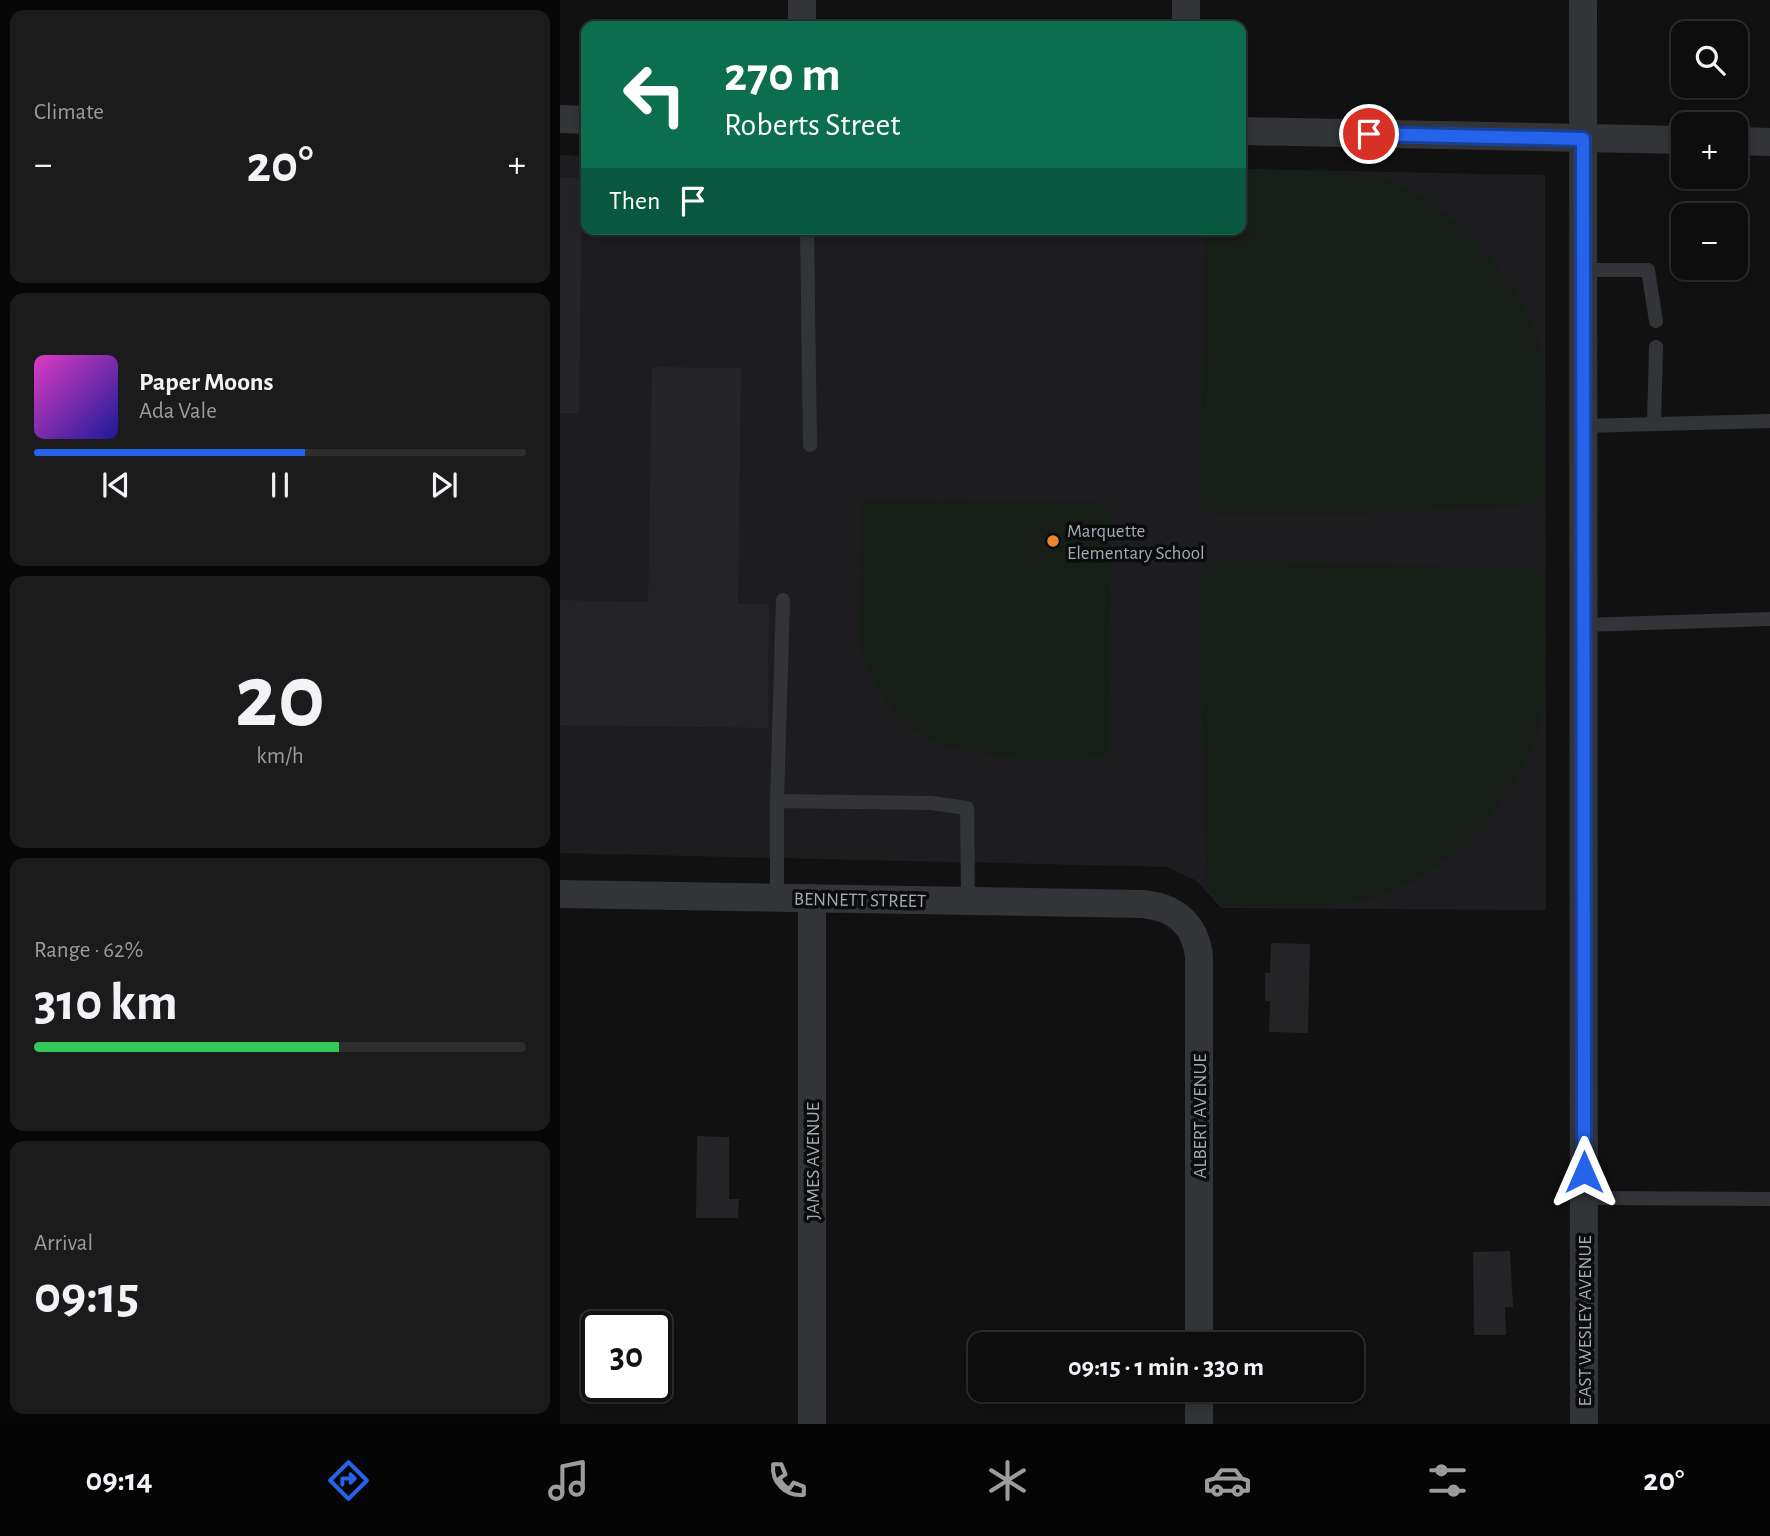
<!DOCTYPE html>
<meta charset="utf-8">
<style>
:root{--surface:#0d0d0e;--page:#1b1b1c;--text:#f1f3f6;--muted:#9a9c9e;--line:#2d2d2e;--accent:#2563eb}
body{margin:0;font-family:"Alegreya Sans",sans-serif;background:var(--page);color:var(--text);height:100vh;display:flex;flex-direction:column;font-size:26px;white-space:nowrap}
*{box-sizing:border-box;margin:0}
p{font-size:23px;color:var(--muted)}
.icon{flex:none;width:38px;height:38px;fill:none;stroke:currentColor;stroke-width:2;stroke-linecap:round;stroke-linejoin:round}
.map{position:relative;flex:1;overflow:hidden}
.details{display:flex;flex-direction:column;gap:10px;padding:10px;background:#070708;width:560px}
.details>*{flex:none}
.guide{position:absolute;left:21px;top:21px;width:665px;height:214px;border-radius:14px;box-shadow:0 4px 10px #0003,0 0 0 2px var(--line);background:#0b6e4f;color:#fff;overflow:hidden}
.controls{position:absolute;left:1111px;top:21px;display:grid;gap:14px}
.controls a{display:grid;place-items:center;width:77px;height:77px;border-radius:14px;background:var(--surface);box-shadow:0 4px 10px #0003,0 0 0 2px var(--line);font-size:35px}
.speed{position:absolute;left:21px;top:1311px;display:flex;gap:14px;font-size:35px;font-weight:700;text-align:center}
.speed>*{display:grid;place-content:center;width:91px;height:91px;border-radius:50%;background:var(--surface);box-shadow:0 4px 10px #0003,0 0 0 2px var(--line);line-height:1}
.speed .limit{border:4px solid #111;border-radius:10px;background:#fff;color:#111}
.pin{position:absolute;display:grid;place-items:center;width:60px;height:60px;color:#fff;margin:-30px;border:4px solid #fff;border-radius:50%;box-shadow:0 2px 7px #0007}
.me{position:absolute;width:77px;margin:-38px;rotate:0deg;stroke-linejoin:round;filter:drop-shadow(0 0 5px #0008)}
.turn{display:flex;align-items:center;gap:24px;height:147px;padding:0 28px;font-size:32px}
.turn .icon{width:91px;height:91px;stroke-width:2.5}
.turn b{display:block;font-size:49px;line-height:60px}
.then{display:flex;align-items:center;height:66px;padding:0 28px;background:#0003;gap:14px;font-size:26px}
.big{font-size:52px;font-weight:700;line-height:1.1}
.details .card{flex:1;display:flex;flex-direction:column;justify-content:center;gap:10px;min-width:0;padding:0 24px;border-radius:14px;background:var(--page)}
.details .dial{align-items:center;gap:0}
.dial b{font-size:91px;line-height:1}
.song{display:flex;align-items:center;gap:21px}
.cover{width:84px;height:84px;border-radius:10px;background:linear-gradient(135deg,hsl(310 70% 55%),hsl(240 70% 35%))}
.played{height:7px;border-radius:4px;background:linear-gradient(90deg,var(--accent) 55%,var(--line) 55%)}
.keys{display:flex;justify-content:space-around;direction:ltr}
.heat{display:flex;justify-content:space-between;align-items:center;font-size:38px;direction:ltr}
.charge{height:10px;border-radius:5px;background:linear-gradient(90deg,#34c759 62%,var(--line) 0)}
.trip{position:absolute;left:408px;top:1332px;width:396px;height:70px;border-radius:14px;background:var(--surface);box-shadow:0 4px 10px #0003,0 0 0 2px var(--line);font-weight:700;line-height:70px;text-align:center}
.dock{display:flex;height:112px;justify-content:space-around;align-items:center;background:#050506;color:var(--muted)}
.dock .icon{width:49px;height:49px}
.dock .on{color:var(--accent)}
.dock b{font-size:32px;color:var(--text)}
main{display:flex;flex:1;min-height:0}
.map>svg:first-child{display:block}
.built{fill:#1d1d1f}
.green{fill:#171d17}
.building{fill:#242426}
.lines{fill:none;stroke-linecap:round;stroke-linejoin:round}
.service{stroke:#323437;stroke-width:14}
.minor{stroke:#323437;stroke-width:28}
.route-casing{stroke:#184099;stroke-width:18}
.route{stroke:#2563eb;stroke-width:12}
.poi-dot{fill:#eb8630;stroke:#0c0c0d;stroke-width:2.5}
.labels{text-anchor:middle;stroke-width:7;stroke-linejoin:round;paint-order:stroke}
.poi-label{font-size:19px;fill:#a2abb2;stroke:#0c0c0d;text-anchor:start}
.street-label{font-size:19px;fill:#a2abb2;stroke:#0c0c0d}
</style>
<main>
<section class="details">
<div class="card"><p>Climate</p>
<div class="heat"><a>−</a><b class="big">20°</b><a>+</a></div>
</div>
<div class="card">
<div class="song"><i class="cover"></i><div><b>Paper Moons</b><p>Ada Vale</p></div></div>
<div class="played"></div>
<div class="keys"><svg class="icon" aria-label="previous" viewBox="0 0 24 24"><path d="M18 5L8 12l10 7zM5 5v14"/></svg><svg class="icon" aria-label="pause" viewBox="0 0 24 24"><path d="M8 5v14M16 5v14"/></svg><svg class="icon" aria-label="next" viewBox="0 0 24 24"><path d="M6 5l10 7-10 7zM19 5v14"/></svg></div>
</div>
<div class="card dial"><b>20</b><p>km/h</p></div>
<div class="card"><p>Range · 62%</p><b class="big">310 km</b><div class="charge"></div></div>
<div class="card"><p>Arrival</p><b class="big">09:15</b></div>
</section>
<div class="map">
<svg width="1210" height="1424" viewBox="0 0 1210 1424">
<rect width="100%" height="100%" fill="#111112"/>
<path class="built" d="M0,155L26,156V229H681V169L985,175L986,910L661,908L637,881L608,867L0,853Z"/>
<g class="green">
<path d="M681,170C719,172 791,168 826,179C888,199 970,289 982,353L984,504L777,515H657L640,499L646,229H681Z"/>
<path d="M302,500L551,503L548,756L490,761L439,756L386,747L345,724L316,687L300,649Z"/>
<path d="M658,560L985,570C984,615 990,688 978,730C957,801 885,878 812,898C771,909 707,905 664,906L647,888L639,602L641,577Z"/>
</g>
<g class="building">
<path d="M0,178H22L19,413H0Z"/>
<path d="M92,367L181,368L178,604H209L208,728L0,725V600L88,602Z"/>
<path d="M711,943L750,944L748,1033L709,1032L710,1001H705V973H710Z"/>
<path d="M137,1136L169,1137V1199H179L178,1218H136Z"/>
<path d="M950,1251L953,1307H945L946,1335H914L913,1252Z"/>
</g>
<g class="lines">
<g class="service">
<path d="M247,229L250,445"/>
<path d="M1024,270H1088L1096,321"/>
<path d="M1094,424L1096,347"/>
<path d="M1024,426L1210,421"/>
<path d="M1024,625L1210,619"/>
<path d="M217,801L223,600"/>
<path d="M217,897V801L371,803L407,808L408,901"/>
<path d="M1024,1198L1210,1199"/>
</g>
<g class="minor">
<path d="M242,0V26"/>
<path d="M626,0V26"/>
<path d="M1023,0L1024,1424"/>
<path d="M0,119L26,120"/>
<path d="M681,131L1124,140"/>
<path d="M1176,141L1210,142"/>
<path d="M0,894L583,904C614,907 635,923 639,956V1344"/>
<path d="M252,898V1424"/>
<path d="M639,1390V1424"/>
</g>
</g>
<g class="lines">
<g class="route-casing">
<path id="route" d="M809,134L1023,139L1024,1172"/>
</g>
<use href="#route" class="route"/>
</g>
<circle class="poi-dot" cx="493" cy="541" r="7"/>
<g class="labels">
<g class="poi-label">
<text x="507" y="537">Marquette<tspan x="507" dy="22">Elementary School</tspan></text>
</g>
<g class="street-label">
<text transform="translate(300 899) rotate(1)" y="7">BENNETT STREET</text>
<text transform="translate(639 1116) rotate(-90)" y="7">ALBERT AVENUE</text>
<text transform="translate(252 1161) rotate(-90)" y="7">JAMES AVENUE</text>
<text transform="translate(1024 1321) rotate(-90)" y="7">EAST WESLEY AVENUE</text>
</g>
</g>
</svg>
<div class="controls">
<a><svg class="icon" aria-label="search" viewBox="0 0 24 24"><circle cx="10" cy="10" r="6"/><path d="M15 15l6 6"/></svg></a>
<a>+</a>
<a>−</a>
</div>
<div class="speed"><div class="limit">30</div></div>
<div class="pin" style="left:809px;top:134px;background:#d93025"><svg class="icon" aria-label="arrive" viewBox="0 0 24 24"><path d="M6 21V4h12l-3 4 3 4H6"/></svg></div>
<svg class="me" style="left:1024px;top:1172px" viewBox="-20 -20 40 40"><path d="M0-17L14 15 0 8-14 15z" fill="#2563eb" stroke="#fff" stroke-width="4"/></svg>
<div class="trip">09:15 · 1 min · 330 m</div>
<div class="guide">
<div class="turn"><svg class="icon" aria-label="left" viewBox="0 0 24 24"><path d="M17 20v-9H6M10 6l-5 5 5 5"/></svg><div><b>270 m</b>Roberts Street</div></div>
<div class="then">Then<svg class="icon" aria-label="arrive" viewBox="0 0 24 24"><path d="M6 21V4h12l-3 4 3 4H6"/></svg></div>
</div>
</div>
</main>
<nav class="dock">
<b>09:14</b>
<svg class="icon on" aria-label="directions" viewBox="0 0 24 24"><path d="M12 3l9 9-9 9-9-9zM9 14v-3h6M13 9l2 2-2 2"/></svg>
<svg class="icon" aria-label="music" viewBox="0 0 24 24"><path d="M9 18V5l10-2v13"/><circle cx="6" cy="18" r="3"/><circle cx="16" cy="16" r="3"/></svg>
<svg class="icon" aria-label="phone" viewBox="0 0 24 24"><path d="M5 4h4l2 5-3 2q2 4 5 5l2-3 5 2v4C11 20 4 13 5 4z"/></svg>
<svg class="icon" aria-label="climate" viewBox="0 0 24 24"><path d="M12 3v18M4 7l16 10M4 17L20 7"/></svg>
<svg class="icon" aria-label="car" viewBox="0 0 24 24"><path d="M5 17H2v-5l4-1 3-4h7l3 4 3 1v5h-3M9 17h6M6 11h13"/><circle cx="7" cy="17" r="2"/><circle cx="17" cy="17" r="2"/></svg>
<svg class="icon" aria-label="filters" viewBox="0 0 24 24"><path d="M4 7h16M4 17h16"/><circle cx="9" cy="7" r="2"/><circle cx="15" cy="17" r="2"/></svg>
<b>20°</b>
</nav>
